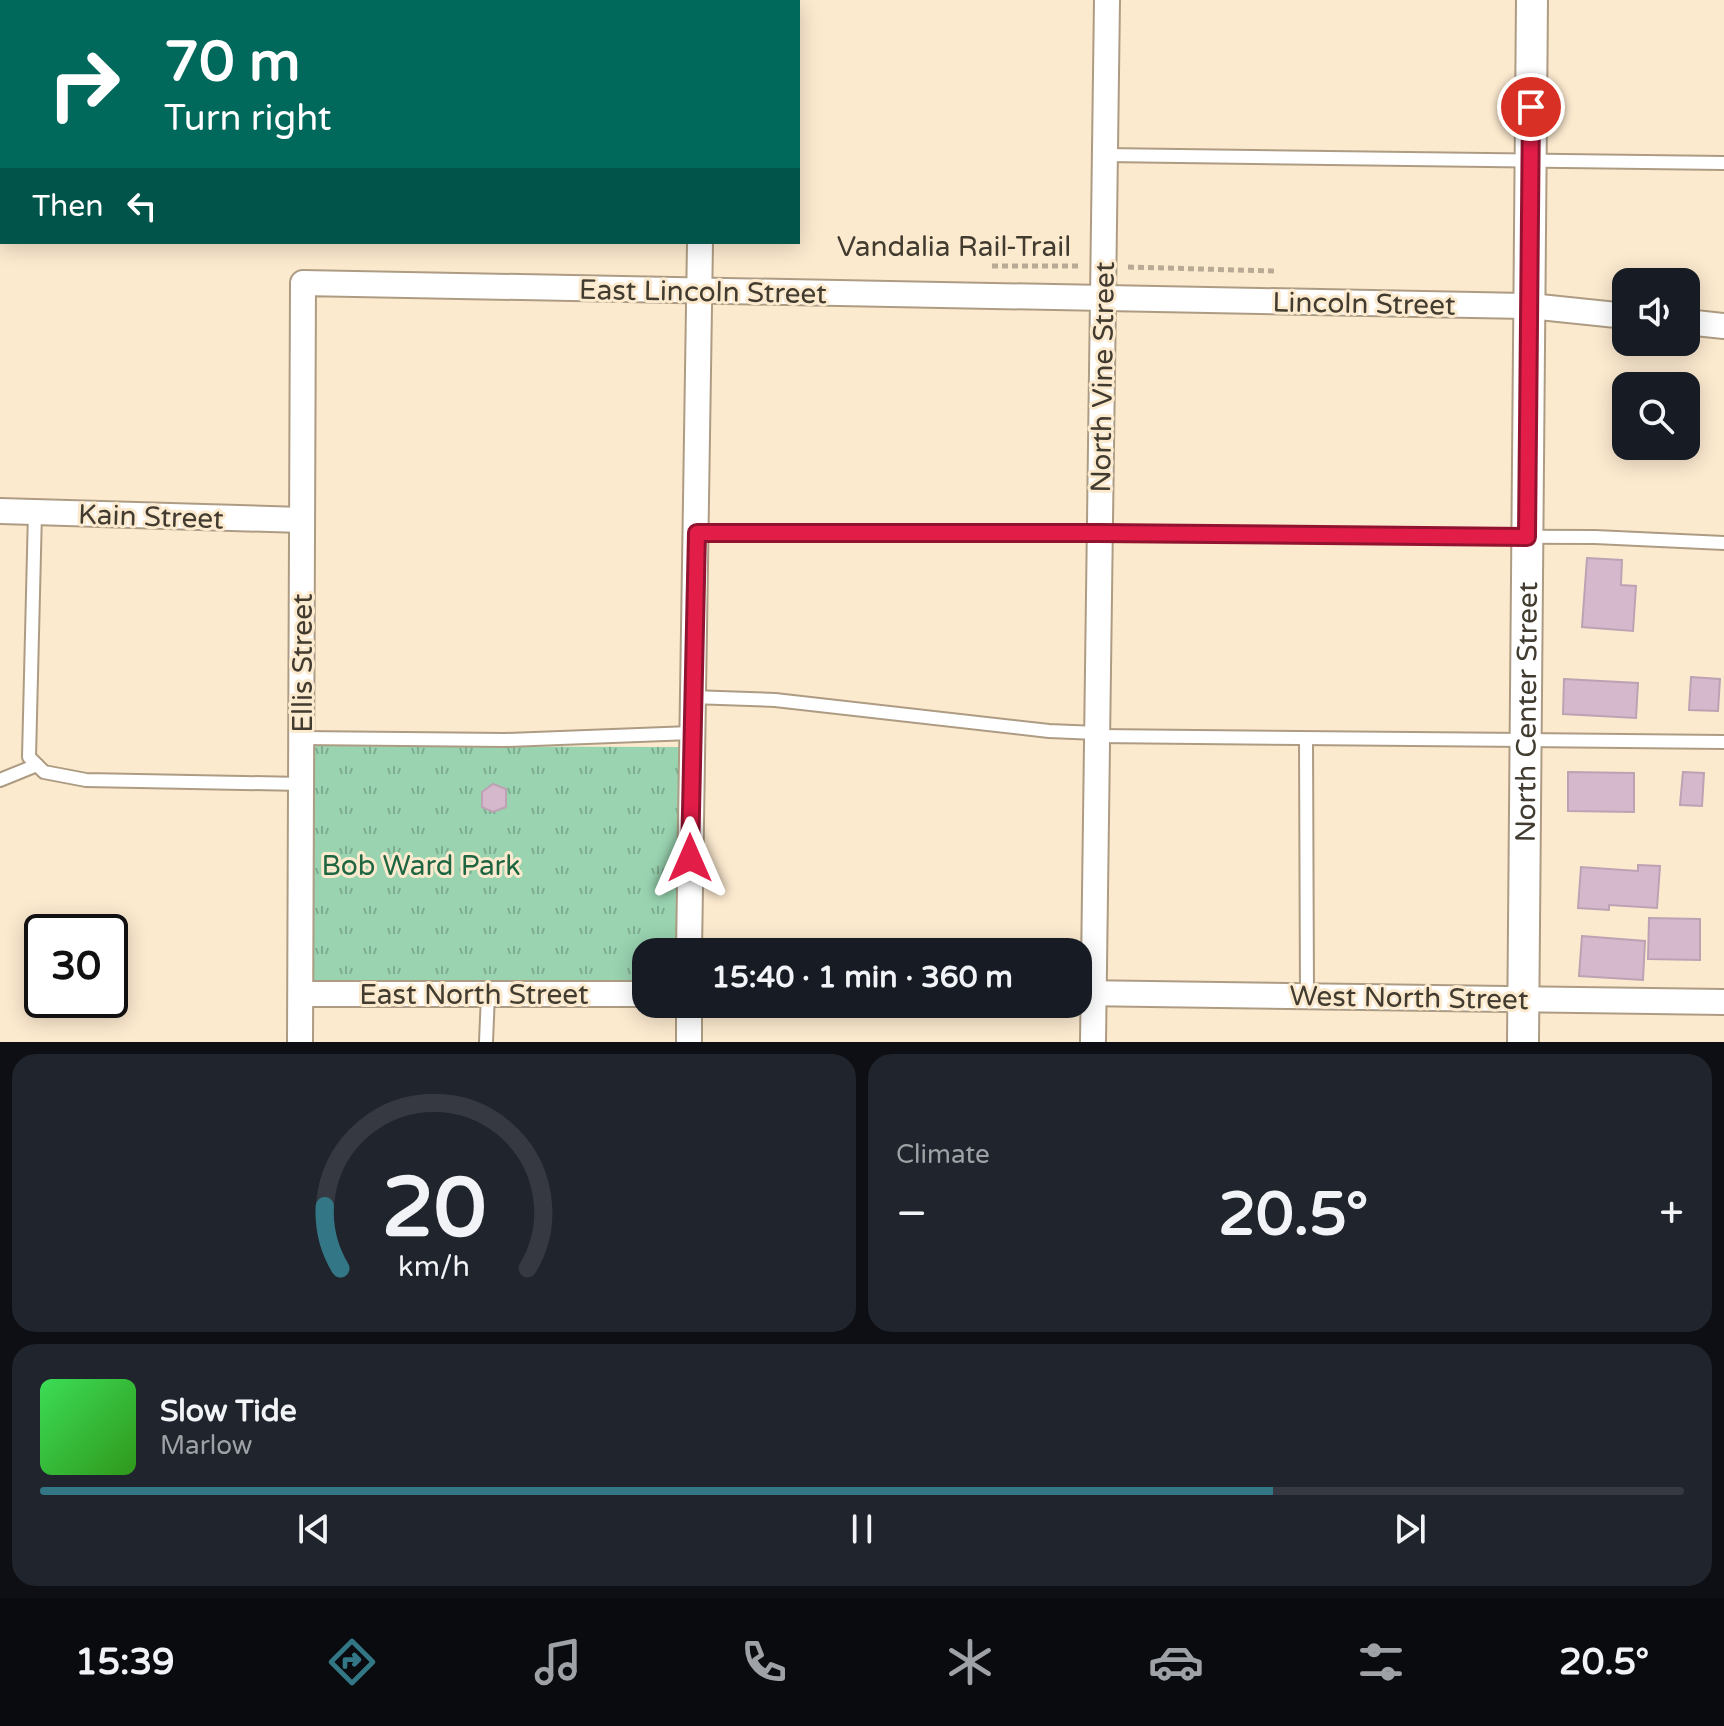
<!DOCTYPE html>
<meta charset="utf-8">
<style>
:root{--surface:#171b24;--page:#20242c;--text:#f1f3f6;--muted:#9ea1a6;--line:#363941;--accent:#337787}
body{margin:0;font-family:"Varela Round",sans-serif;background:var(--page);color:var(--text);height:100vh;display:flex;flex-direction:column;font-size:30px;white-space:nowrap}
*{box-sizing:border-box;margin:0}
p{font-size:26px;color:var(--muted)}
.icon{flex:none;width:44px;height:44px;fill:none;stroke:currentColor;stroke-width:2;stroke-linecap:round;stroke-linejoin:round}
.map{position:relative;height:1042px;overflow:hidden}
.details{display:flex;flex-direction:column;gap:12px;padding:12px;background:#0d0f14;flex:1}
.details>*{flex:none}
.top-card{position:absolute;left:0px;top:0px;width:800px;height:244px;box-shadow:0 4px 20px #0003;background:#00695c;color:#fff;overflow:hidden}
.fabs{position:absolute;left:1612px;top:268px;display:grid;gap:16px}
.fabs a{display:grid;place-items:center;width:88px;height:88px;border-radius:16px;background:var(--surface);box-shadow:0 4px 20px #0003;font-size:40px}
.speed{position:absolute;left:24px;top:914px;display:flex;gap:16px;font-size:40px;font-weight:700;text-align:center}
.speed>*{display:grid;place-content:center;width:104px;height:104px;border-radius:50%;background:var(--surface);box-shadow:0 4px 20px #0003;line-height:1}
.speed .limit{border:4px solid #111;border-radius:12px;background:#fff;color:#111}
.pin{position:absolute;display:grid;place-items:center;width:68px;height:68px;color:#fff;margin:-34px;border:4px solid #fff;border-radius:50%;box-shadow:0 2px 8px #0007}
.me{position:absolute;width:88px;margin:-44px;rotate:0deg;stroke-linejoin:round;filter:drop-shadow(0 0 6px #0008)}
.turn{display:flex;align-items:center;gap:28px;height:168px;padding:0 32px;font-size:36px}
.turn .icon{width:104px;height:104px;stroke-width:2.5}
.turn b{display:block;font-size:56px;line-height:68px}
.then{display:flex;align-items:center;height:76px;padding:0 32px;background:#0003;gap:16px;font-size:30px}
.big{font-size:60px;font-weight:700;line-height:1.1}
.details .widget{flex:1;display:flex;flex-direction:column;justify-content:center;gap:12px;min-width:0;padding:0 28px;border-radius:24px;background:var(--page)}
.details .dial{align-items:center;gap:0}
.dial svg{height:208px;overflow:visible;fill:none;stroke:var(--line);stroke-width:7;stroke-linecap:round;text-anchor:middle}
.dial text{fill:var(--text);stroke:none}
.song{display:flex;align-items:center;gap:24px}
.cover{width:96px;height:96px;border-radius:12px;background:linear-gradient(135deg,hsl(130 70% 55%),hsl(110 70% 35%))}
.played{height:8px;border-radius:4px;background:linear-gradient(90deg,var(--accent) 75%,var(--line) 75%)}
.keys{display:flex;justify-content:space-around;direction:ltr}
.heat{display:flex;justify-content:space-between;align-items:center;font-size:44px;direction:ltr}
.details .tiles{flex:1;display:grid;gap:12px;grid-template-columns:1fr 1fr}
.widget:last-child{grid-column:span 2}
.trip{position:absolute;left:632px;top:938px;width:460px;height:80px;border-radius:24px;background:var(--surface);box-shadow:0 4px 20px #0003;font-weight:700;line-height:80px;text-align:center}
.tabs{display:flex;height:128px;justify-content:space-around;align-items:center;background:#090b0e;color:var(--muted)}
.tabs .icon{width:56px;height:56px}
.tabs .active{color:var(--accent)}
.tabs b{font-size:36px;color:var(--text)}
.map>svg:first-child{display:block}
.grass{fill:url(#grass-tufts)}
.building{fill:#d5b8cb;stroke:#bda2b4;stroke-width:2}
.lines{fill:none;stroke-linecap:round;stroke-linejoin:round}
.service-casing{stroke:#ad9c83;stroke-width:16}
.minor-casing{stroke:#ad9c83;stroke-width:28}
.tertiary-casing{stroke:#ad9c83;stroke-width:34}
.path{stroke:#b8aa95;stroke-width:5;stroke-dasharray:6 4;stroke-linecap:butt}
.service{stroke:#fff;stroke-width:12}
.minor{stroke:#fff;stroke-width:24}
.tertiary{stroke:#fff;stroke-width:30}
.route-casing{stroke:#92132f;stroke-width:20}
.route{stroke:#e11d48;stroke-width:14}
.labels{text-anchor:middle;stroke-width:6;stroke-linejoin:round;paint-order:stroke}
.street-label{font-size:28px;fill:#423b30;stroke:#fceacf}
.park-label{font-size:28px;fill:#1e6642;stroke:#fceacf}
</style>
<div class="map">
<svg width="1724" height="1042" viewBox="0 0 1724 1042">
<defs>
<pattern id="grass-tufts" width="24" height="20" patternUnits="userSpaceOnUse" patternTransform="scale(2)"><rect width="24" height="20" fill="#99d3b0"/><path d="M3 7l-1-3M5 7V3M7 7l1-3M15 17l-1-3M17 17v-4M19 17l1-3" fill="none" stroke="#7eac90"/></pattern>
</defs>
<rect width="100%" height="100%" fill="#fceacf"/>
<path class="grass" d="M300,746L684,747L679,952H646V983L301,987Z"/>
<g class="building">
<path d="M1587,558L1622,560L1621,585L1636,586L1633,631L1582,627Z"/>
<path d="M1691,677L1720,679L1718,711L1689,710Z"/>
<path d="M1564,679L1638,683L1636,718L1563,714Z"/>
<path d="M1568,772L1634,773V812L1568,811Z"/>
<path d="M1683,772L1704,773L1702,806L1680,805Z"/>
<path d="M493,784L506,789V807L493,812L482,807V792Z"/>
<path d="M1638,865L1660,866L1657,908L1609,905V910L1578,908L1581,867L1638,871Z"/>
<path d="M1649,918L1700,919V960L1648,959Z"/>
<path d="M1582,936L1645,941L1643,980L1579,976Z"/>
</g>
<g class="lines">
<g class="service-casing">
<g id="service">
<path d="M1105,155L1724,163"/>
<path d="M35,512L29,757L44,772L86,780L302,784"/>
<path d="M697,533L1595,537L1724,543"/>
<path d="M691,697L775,700L1049,731L1097,733"/>
<path d="M1097,736L1724,742"/>
<path d="M302,738L505,740L691,733"/>
<path d="M1306,739L1307,995"/>
<path d="M0,780L37,765"/>
<path d="M486,1042L488,994"/>
</g>
</g>
<g class="minor-casing">
<g id="minor">
<path d="M698,0V2"/>
<path d="M1686,322L1724,326"/>
<path d="M0,511L302,520"/>
<path d="M689,952L700,242"/>
<path d="M1080,993L1724,1002"/>
<path d="M301,994H646"/>
<path d="M689,1004V1042"/>
<path d="M300,1042L303,283L1530,306L1626,316"/>
<path d="M1093,1042L1107,0"/>
</g>
</g>
<g class="tertiary-casing">
<g id="tertiary">
<path id="s1" d="M1523,1042L1532,0"/>
</g>
</g>
<g class="path">
<path d="M992,266H1078"/>
<path d="M1128,267L1274,271"/>
</g>
<use href="#service" class="service"/>
<use href="#minor" class="minor"/>
<use href="#tertiary" class="tertiary"/>
</g>
<g class="lines">
<g class="route-casing">
<path id="route" d="M690,858L697,533H1099L1527,537L1531,107"/>
</g>
<use href="#route" class="route"/>
</g>
<g class="labels">
<g class="street-label">
<text x="954" y="256">Vandalia Rail-Trail</text>
<text transform="translate(703 291) rotate(1)" y="10">East Lincoln Street</text>
<text transform="translate(1364 303) rotate(1)" y="10">Lincoln Street</text>
<text transform="translate(1102 377) rotate(-89)" y="10">North Vine Street</text>
<text transform="translate(151 516) rotate(2)" y="10">Kain Street</text>
<text transform="translate(302 663) rotate(-90)" y="10">Ellis Street</text>
<text dy="10" stroke="none"><textPath href="#s1" startOffset="330">North Center Street</textPath></text>
<text x="474" y="1004">East North Street</text>
<text transform="translate(1409 997) rotate(1)" y="10">West North Street</text>
</g>
<g class="park-label">
<text x="421" y="875">Bob Ward Park</text>
</g>
</g>
</svg>
<div class="fabs">
<a><svg class="icon" aria-label="sound" viewBox="0 0 24 24"><path d="M4 9h4l5-4v14l-5-4H4zM17 9q2 3 0 6"/></svg></a>
<a><svg class="icon" aria-label="search" viewBox="0 0 24 24"><circle cx="10" cy="10" r="6"/><path d="M15 15l6 6"/></svg></a>
</div>
<div class="speed"><div class="limit">30</div></div>
<div class="pin" style="left:1531px;top:107px;background:#d93025"><svg class="icon" aria-label="arrive" viewBox="0 0 24 24"><path d="M6 21V4h12l-3 4 3 4H6"/></svg></div>
<svg class="me" style="left:690px;top:858px" viewBox="-20 -20 40 40"><path d="M0-17L14 15 0 8-14 15z" fill="#e11d48" stroke="#fff" stroke-width="4"/></svg>
<div class="trip">15:40 · 1 min · 360 m</div>
<div class="top-card">
<div class="turn"><svg class="icon" aria-label="right" viewBox="0 0 24 24"><path d="M7 20v-9h11M14 6l5 5-5 5"/></svg><div><b>70 m</b>Turn right</div></div>
<div class="then">Then<svg class="icon" aria-label="left" viewBox="0 0 24 24"><path d="M17 20v-9H6M10 6l-5 5 5 5"/></svg></div>
</div>
</div>
<section class="details">
<div class="tiles">
<div class="widget dial"><svg viewBox="0 0 100 80">
<path d="M14 69A42 42 0 1 1 86 69"/>
<path d="M14 69A42 42 0 0 1 8 45" stroke="#337787"/>
<text x="50" y="56" font-size="32" font-weight="700">20</text>
<text x="50" y="72" font-size="11">km/h</text>
</svg></div>
<div class="widget"><p>Climate</p>
<div class="heat"><a>−</a><b class="big">20.5°</b><a>+</a></div>
</div>
<div class="widget">
<div class="song"><i class="cover"></i><div><b>Slow Tide</b><p>Marlow</p></div></div>
<div class="played"></div>
<div class="keys"><svg class="icon" aria-label="previous" viewBox="0 0 24 24"><path d="M18 5L8 12l10 7zM5 5v14"/></svg><svg class="icon" aria-label="pause" viewBox="0 0 24 24"><path d="M8 5v14M16 5v14"/></svg><svg class="icon" aria-label="next" viewBox="0 0 24 24"><path d="M6 5l10 7-10 7zM19 5v14"/></svg></div>
</div>
</div>
</section>
<nav class="tabs">
<b>15:39</b>
<svg class="icon active" aria-label="directions" viewBox="0 0 24 24"><path d="M12 3l9 9-9 9-9-9zM9 14v-3h6M13 9l2 2-2 2"/></svg>
<svg class="icon" aria-label="music" viewBox="0 0 24 24"><path d="M9 18V5l10-2v13"/><circle cx="6" cy="18" r="3"/><circle cx="16" cy="16" r="3"/></svg>
<svg class="icon" aria-label="phone" viewBox="0 0 24 24"><path d="M5 4h4l2 5-3 2q2 4 5 5l2-3 5 2v4C11 20 4 13 5 4z"/></svg>
<svg class="icon" aria-label="climate" viewBox="0 0 24 24"><path d="M12 3v18M4 7l16 10M4 17L20 7"/></svg>
<svg class="icon" aria-label="car" viewBox="0 0 24 24"><path d="M5 17H2v-5l4-1 3-4h7l3 4 3 1v5h-3M9 17h6M6 11h13"/><circle cx="7" cy="17" r="2"/><circle cx="17" cy="17" r="2"/></svg>
<svg class="icon" aria-label="filters" viewBox="0 0 24 24"><path d="M4 7h16M4 17h16"/><circle cx="9" cy="7" r="2"/><circle cx="15" cy="17" r="2"/></svg>
<b>20.5°</b>
</nav>
